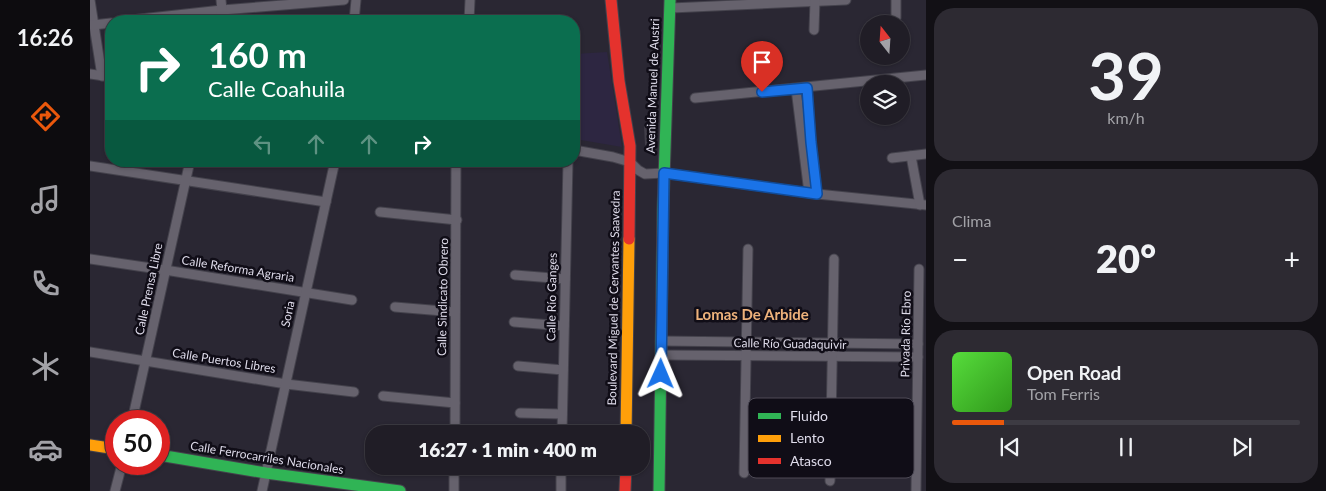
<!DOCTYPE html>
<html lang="es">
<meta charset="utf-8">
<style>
:root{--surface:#201d26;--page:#2d2a32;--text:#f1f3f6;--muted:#a2a2a7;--line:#3d3b43;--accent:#ea580c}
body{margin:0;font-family:Lato,sans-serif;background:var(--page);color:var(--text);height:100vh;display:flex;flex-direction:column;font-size:19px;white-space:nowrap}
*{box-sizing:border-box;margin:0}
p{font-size:16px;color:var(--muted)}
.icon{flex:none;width:28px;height:28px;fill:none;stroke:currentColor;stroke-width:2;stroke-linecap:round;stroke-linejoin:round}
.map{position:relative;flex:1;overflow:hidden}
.side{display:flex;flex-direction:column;gap:8px;padding:8px;background:#121015;width:400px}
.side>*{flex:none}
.guide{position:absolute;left:15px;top:15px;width:475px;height:152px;border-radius:20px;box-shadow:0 1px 4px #0004,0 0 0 1px var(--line);background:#0b6e4f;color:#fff;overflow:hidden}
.needle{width:32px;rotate:343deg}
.buttons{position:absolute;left:770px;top:15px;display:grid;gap:10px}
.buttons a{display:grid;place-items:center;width:50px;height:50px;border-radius:50%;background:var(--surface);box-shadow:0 1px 4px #0004,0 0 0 1px var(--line);font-size:25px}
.speed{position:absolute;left:15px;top:410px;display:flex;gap:10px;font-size:25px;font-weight:700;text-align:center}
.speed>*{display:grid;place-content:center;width:65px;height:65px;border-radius:50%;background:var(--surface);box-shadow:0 1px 4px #0004,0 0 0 1px var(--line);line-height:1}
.speed .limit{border:8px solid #d22;background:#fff;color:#111}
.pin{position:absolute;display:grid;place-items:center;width:42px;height:42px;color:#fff;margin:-51px -21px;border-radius:50% 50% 50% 0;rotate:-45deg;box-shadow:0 0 5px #0007}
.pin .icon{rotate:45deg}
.me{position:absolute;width:55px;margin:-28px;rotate:1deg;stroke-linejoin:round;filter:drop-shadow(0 0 4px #0008)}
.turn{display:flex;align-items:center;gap:18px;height:105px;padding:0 20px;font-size:22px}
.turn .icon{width:65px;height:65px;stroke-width:2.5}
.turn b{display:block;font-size:35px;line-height:42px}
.lanes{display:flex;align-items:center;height:48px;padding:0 20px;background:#0003;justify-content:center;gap:25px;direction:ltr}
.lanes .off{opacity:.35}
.big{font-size:38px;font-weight:800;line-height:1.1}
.side .widget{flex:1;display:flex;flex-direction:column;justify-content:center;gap:8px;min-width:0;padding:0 18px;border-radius:20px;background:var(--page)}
.side .dial{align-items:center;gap:0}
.dial b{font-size:65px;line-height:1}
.song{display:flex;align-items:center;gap:15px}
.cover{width:60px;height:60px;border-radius:8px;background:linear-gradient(135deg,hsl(110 70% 55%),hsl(110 70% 35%))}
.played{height:5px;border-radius:2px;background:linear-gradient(90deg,var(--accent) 15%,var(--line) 15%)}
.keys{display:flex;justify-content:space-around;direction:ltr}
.heat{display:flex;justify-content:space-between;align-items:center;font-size:28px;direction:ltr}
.trip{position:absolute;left:275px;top:425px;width:285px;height:50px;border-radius:20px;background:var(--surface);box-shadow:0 1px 4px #0004,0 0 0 1px var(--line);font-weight:800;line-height:50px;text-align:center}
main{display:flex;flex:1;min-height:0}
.tab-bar{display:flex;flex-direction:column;width:90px;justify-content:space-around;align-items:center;background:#0d0c0f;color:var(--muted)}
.tab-bar .icon{width:35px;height:35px}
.tab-bar .current{color:var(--accent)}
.tab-bar b{font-size:22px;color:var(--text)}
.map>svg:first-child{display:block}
.built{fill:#2d2641}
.building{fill:#413e49}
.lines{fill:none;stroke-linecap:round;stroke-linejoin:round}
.street-casing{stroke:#44424c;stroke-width:11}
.fast-casing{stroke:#44424c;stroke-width:13}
.slow-casing{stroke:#44424c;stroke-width:13}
.jam-casing{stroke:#44424c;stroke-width:13}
.street{stroke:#66626d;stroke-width:9}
.fast{stroke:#30b455;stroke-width:11}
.slow{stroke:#ff9f0a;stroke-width:11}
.jam{stroke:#e5322d;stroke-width:11}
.route-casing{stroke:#114b97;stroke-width:12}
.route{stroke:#1a73e8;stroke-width:9}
.labels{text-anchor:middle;stroke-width:5;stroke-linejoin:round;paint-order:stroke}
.street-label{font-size:12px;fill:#dfdceb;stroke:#100d17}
.quarter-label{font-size:15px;font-weight:bold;fill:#eeb27b;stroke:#100d17}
.key{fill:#100d17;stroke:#4e4b57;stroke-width:1}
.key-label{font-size:14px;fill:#dfdceb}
</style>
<main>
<nav class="tab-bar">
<b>16:26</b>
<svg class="icon current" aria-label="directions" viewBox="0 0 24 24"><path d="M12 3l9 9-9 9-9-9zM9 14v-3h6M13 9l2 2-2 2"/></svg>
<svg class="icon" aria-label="music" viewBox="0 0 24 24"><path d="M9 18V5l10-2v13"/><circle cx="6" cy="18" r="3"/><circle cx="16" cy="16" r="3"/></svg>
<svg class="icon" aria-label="phone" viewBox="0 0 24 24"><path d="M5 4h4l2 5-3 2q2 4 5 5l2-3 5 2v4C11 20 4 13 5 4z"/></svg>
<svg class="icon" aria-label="climate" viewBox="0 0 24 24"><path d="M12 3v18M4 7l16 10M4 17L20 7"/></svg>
<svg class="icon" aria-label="car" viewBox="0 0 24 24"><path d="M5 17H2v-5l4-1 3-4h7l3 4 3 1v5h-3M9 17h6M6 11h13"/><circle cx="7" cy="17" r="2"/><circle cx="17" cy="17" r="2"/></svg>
</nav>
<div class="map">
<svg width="836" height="491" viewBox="0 0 836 491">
<rect width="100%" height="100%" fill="#2a2733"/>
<path class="built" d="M517,52L532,147L485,139L484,129V54Z"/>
<path class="building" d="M554,126H564L566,145H555Z"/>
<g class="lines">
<g class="street-casing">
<g id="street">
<path d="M0,0L12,76"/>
<path d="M806,0V18"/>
<path d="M581,8L756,0"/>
<path d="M32,21L132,10L254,0"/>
<path d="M129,21L132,10L131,0"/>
<path d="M264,21L266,0"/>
<path d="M379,21L380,0"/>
<path d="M3,25L21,23"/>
<path d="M724,30L725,0"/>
<path d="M0,74L21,77"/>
<path d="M717,88L721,142L727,194"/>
<path d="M706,89L719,193"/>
<path d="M605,98L836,75"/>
<path d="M484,150L523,157L540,162L548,170L555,174L574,173L727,194L836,205"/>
<path d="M821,156L830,205"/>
<path d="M802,158L836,154"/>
<path d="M0,166L236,202"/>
<path d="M290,212L367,220"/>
<path d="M0,259L75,270L262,300"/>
<path d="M425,275L475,279"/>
<path d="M305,307L365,312"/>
<path d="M424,322L474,326"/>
<path d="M572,341L828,344"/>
<path d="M0,352L196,384L264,392"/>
<path d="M571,355L828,357"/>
<path d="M428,366L473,370"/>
<path d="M293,396L365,403"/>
<path d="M430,413L472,414"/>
<path d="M42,421L100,161"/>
<path d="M365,434L366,161"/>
<path d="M472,434L478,161"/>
<path d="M654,473L658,249"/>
<path d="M740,481L744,259"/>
<path d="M826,490L829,269"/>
<path d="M25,491L32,464"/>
<path d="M172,491L245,161"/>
<path d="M364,491V466"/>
<path d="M471,491V466"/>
</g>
</g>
<g class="fast-casing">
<g id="fast">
<path d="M69,455L176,473L310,491"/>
<path d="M569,491L573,209L580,0"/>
</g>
</g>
<g class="slow-casing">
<g id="slow">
<path d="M536,434L539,239"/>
<path d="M0,445L26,449"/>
</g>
</g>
<g class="jam-casing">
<g id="jam">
<path d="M521,0L529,81L540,146L539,239"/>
<path d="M535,491L536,466"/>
</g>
</g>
<use href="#street" class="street"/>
<use href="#fast" class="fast"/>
<use href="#slow" class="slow"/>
<use href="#jam" class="jam"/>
</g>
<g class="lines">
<g class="route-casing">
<path id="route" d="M571,374L574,173L727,194L721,142L717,88L672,92"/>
</g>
<use href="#route" class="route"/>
</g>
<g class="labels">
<g class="street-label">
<text transform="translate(563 86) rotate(-88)" y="4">Avenida Manuel de Austri</text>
<text transform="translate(148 269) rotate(9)" y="4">Calle Reforma Agraria</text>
<text transform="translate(59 289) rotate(-78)" y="4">Calle Prensa Libre</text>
<text transform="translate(353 297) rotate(-89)" y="4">Calle Sindicato Obrero</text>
<text transform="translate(462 297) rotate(-89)" y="4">Calle Río Ganges</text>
<text transform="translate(524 298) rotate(-89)" y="4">Boulevard Miguel de Cervantes Saavedra</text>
<text transform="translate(198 314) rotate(-78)" y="4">Soria</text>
<text transform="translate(816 334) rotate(-89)" y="4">Privada Río Ebro</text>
<text transform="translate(700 344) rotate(1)" y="4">Calle Río Guadaquivir</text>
<text transform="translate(134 361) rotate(9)" y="4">Calle Puertos Libres</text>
<text transform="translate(177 458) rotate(9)" y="4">Calle Ferrocarriles Nacionales</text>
</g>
<g class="quarter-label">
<text x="662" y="320">Lomas De Arbide</text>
</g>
</g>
<rect x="658" y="398" width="166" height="80" rx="8" class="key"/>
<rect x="668" y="413" width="23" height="6" fill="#30b455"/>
<rect x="668" y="435" width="23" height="7" fill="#ff9f0a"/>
<rect x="668" y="458" width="23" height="6" fill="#e5322d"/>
<g class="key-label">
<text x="700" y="421">Fluido</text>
<text x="700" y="443">Lento</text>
<text x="700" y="466">Atasco</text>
</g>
</svg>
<div class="buttons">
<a><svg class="needle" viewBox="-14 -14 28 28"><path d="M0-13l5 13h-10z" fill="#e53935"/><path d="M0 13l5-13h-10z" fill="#a2a2a7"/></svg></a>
<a><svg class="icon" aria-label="layers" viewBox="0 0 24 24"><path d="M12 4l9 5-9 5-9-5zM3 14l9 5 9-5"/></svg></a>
</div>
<div class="speed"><div class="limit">50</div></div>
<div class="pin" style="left:672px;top:92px;background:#d93025"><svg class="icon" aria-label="arrive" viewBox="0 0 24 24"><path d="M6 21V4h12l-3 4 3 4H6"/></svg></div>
<svg class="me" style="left:571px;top:374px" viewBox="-20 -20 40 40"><path d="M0-17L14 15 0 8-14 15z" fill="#1a73e8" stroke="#fff" stroke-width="4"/></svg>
<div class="trip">16:27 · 1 min · 400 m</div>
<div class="guide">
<div class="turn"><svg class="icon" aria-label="right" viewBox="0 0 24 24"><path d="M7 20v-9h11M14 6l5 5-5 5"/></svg><div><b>160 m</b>Calle Coahuila</div></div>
<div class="lanes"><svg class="icon off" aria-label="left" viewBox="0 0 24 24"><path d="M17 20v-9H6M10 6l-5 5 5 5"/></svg><svg class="icon off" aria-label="ahead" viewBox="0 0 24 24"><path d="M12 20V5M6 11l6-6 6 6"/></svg><svg class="icon off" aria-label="ahead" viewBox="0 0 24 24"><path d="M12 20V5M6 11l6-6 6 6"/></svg><svg class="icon" aria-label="right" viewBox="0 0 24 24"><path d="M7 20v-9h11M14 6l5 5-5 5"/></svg></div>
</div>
</div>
<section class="side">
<div class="widget dial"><b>39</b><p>km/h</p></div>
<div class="widget"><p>Clima</p>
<div class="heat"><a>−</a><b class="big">20°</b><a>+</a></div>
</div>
<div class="widget">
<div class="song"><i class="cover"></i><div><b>Open Road</b><p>Tom Ferris</p></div></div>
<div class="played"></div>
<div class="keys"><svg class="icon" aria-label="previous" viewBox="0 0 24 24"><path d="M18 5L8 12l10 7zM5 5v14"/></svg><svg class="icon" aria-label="pause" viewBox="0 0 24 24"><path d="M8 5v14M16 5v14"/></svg><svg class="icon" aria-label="next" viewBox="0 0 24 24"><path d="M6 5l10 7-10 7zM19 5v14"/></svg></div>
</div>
</section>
</main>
